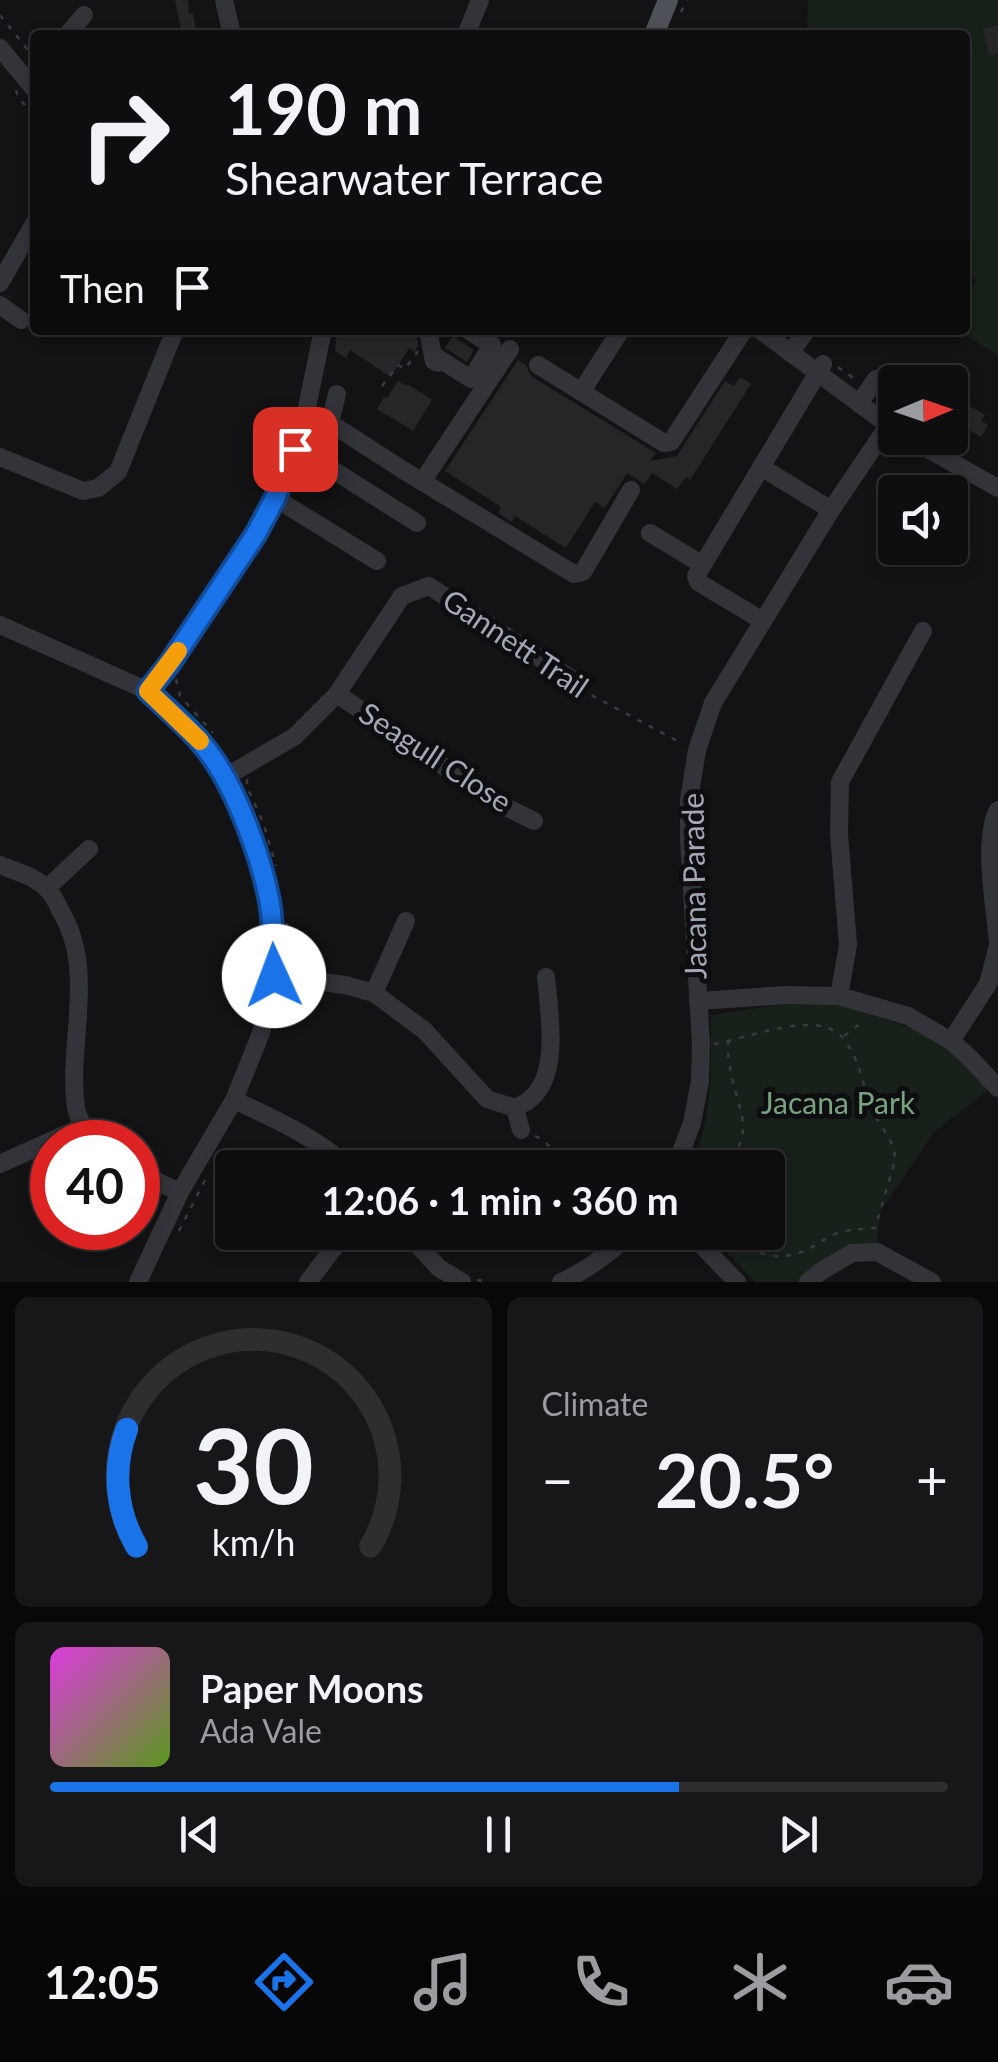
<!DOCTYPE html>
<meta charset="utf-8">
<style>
:root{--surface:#0e0e10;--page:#171719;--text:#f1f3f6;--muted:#9b9c9f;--line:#2e2e30;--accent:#1a73e8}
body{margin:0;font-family:Lato,sans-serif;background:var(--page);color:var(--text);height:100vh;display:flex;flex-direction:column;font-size:38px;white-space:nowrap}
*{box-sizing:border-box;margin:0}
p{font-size:32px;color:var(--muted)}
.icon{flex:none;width:55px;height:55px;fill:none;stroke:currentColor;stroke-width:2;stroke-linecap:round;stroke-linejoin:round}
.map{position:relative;height:1282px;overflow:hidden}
.drawer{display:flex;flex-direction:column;gap:15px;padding:15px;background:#080809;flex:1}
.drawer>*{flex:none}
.banner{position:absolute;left:30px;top:30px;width:940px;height:305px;border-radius:10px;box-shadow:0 5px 15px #0003,0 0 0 2px var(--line);background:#0e0e10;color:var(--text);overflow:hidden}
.needle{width:65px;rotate:88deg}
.fabs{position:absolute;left:878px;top:365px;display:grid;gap:20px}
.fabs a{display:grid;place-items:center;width:90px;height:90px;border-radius:10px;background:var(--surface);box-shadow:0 5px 15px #0003,0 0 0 2px var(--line);font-size:50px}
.speed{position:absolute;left:30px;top:1120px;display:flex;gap:20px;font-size:50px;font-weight:700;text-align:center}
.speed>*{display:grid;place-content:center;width:130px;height:130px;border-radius:50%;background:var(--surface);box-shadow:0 5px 15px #0003,0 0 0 2px var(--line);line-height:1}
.speed .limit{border:15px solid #d22;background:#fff;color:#111}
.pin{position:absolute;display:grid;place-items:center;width:85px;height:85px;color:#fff;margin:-42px;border-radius:20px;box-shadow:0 5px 15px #0006}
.me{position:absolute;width:110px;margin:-55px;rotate:358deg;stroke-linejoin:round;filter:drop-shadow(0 0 8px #0008)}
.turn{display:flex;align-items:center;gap:35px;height:210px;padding:0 30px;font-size:45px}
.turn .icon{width:130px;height:130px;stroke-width:2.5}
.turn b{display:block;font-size:70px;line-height:85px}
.then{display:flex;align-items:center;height:95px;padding:0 30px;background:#0003;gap:20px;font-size:38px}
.big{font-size:75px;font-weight:700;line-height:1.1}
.drawer .tile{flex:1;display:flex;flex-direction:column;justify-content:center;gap:15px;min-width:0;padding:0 35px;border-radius:15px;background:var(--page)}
.drawer .dial{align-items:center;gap:0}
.dial svg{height:260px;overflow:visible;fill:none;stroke:var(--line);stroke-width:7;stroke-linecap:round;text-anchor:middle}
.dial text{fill:var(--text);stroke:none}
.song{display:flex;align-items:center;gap:30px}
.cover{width:120px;height:120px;border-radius:15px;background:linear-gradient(135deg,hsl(300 70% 55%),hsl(90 70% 35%))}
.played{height:10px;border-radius:5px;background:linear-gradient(90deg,var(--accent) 70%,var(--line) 70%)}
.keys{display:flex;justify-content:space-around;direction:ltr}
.heat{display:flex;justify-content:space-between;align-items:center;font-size:55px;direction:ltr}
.drawer .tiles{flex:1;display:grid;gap:15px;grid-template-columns:1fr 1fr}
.tile:last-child{grid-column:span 2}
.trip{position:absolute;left:215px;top:1150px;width:570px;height:100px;border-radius:10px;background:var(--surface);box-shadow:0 5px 15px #0003,0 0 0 2px var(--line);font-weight:700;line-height:100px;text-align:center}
.tabs{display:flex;height:160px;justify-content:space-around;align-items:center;background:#060606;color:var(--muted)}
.tabs .icon{width:70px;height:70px}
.tabs .selected{color:var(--accent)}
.tabs b{font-size:45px;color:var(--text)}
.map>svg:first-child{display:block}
.green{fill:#18201a}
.building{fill:#262629}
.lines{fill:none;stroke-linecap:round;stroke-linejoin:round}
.path{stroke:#393b41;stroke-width:2.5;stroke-dasharray:5 8;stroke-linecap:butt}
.minor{stroke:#33343a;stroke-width:18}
.major{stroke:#4f5159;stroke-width:20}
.route-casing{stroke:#114b97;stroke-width:25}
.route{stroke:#1a73e8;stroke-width:18}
.slow{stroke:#f59e0b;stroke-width:18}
.labels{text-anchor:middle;stroke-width:10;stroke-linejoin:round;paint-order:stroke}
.street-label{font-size:30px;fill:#a3a8b6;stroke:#0e0e10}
.park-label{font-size:30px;fill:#78a37e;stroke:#0e0e10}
</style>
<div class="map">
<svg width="998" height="1282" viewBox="0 0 998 1282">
<rect width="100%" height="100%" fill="#131315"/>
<g class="green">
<path d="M808,0H998V355L957,330H965V299L976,281L965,272V35H816L807,28Z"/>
<path d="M831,1002L920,1031L958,1054L990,1089L934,1132L880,1212L877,1245L800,1282H755L709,1233L768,1232V1168H693L706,1121L711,1076V1015L777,1005Z"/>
</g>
<g class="building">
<path d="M175,0H188L189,14L193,13L197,35H182Z"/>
<path d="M998,25V53L989,55L983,29Z"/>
<path d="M337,330H416L418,345L415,352L409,348L391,377L350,350L346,358L335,351Z"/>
<path d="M453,336L474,350L467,362L445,348Z"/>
<path d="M518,360L526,365L531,376L656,453L650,461L677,456L725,381L734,386L740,377L751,384L690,480L686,477L677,489L652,473L645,484L627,473L605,508L595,502L566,548L515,516L512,522L498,513L501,507L445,471Z"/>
<path d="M916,363L930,372L927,377L937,382H904Z"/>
<path d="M398,381L406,386L407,384L432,400L413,431L377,409L384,397L387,398Z"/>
<path d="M950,389L966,396L963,402L985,415L981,421L988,425L981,437L958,423L961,419L950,414Z"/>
</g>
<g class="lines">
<g class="path">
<path d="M681,12L687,0"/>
<path d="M0,15L35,59"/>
<path d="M16,90L18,97L35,117"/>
<path d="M838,367L856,380"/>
<path d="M382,386L398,365L405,369L418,351"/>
<path d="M176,679L180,696L213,733"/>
<path d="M580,689L683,744"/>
<path d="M247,779V787L263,822L276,866"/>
<path d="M287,923L288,940"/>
<path d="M844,1036L865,1020"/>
<path d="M714,1044C746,1039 818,1008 843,1038C859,1058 862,1081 870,1104C876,1124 896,1139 895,1161L875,1228C861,1229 848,1229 835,1234C823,1239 812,1249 799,1253C775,1261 748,1254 735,1232"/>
<path d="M535,1136L543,1140L571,1168"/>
<path d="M724,1168C759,1129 736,1109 730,1067C728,1059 728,1050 728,1042"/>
<path d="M179,1231L205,1180"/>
<path d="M477,1280L489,1282"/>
</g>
<g class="minor">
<path d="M224,0L232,35"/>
<path d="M67,35L84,15"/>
<path d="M466,35L480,0"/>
<path d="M0,48L35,90"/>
<path d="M0,283L35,222"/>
<path d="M0,305L21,320"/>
<path d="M428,330L434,361L438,363"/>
<path d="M760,330L895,430"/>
<path d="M790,353L807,330"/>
<path d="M433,355L471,379L492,345L468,330"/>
<path d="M538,365L664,443L671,442L744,330"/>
<path d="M581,392L621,330"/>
<path d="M859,404L876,379"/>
<path d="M306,412L330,423L403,470L574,574L583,572L631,490"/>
<path d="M330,423L337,394"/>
<path d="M908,438L998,488"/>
<path d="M295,449L322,463L417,523"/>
<path d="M0,457L83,491L98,488L118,472L175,330"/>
<path d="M761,467L831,510"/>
<path d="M422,482L510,349"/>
<path d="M275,498L377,561"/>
<path d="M650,533L703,565"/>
<path d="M763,621L698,582L696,576L823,364"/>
<path d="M0,625L148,691L191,732L211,754L225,777L251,839L270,899L274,976L261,1033L234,1100L180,1192L138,1282"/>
<path d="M148,691L170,663L256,534L275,498L295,449L306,412L323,330"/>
<path d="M337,694L496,802L534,821"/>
<path d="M225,777L294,737L337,694L402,596L429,586L569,677"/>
<path d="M998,810C982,840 995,907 998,942"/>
<path d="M0,865C15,871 37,877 48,890C53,895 57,903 60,910C97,970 67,1042 76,1108C78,1119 87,1132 93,1142"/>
<path d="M47,888L89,849"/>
<path d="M274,976L345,985L374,993L425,1031L487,1099L515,1108C519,1105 525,1104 529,1100C561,1076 549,1012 546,977"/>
<path d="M374,993L406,921"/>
<path d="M839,996L848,945L839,834L840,782L923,631"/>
<path d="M698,1001L786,995L839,996L908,1016L951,1041L969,1057L998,1088"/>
<path d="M951,1041L988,984L998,945"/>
<path d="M234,1100C275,1119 315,1137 350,1168"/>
<path d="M515,1108L521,1130"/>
<path d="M0,1164L84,1126"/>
<path d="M675,1168L692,1123L700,1081L701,1045L689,839V800L697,750L713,703L831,510L894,417"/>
<path d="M138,1173L180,1192"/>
<path d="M406,1232L439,1268L462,1282"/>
<path d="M689,1232L737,1282"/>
<path d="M308,1282L336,1245L353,1232"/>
<path d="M561,1282C588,1270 610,1253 632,1232"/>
<path d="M808,1282L820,1272L852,1253L877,1252L932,1282"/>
</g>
<path class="major" d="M654,35L668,0"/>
</g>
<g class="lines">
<g class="route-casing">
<path id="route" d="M274,976C273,951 274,924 269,899C261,857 237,792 212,757C195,732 170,712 148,691L170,663L256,534L275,498L295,449"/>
</g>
<use href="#route" class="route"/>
<path class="slow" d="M178,651L148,691L200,741"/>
</g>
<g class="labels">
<g class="street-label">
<text transform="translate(515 644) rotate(34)" y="10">Gannett Trail</text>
<text transform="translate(435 758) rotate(33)" y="10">Seagull Close</text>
<text transform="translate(695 886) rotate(-91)" y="10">Jacana Parade</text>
</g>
<g class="park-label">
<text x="838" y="1114">Jacana Park</text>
</g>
</g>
</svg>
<div class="fabs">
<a><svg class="needle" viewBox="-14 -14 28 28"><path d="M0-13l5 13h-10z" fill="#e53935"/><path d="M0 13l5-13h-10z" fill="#9b9c9f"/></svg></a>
<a><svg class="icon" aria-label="sound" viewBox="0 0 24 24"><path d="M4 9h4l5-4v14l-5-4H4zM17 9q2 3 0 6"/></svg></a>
</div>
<div class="speed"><div class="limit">40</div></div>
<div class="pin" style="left:295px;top:449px;background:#d93025"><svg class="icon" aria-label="arrive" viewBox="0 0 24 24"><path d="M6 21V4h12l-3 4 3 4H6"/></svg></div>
<svg class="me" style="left:274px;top:976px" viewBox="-20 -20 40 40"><circle r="19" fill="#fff"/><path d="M0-13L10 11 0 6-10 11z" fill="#1a73e8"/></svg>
<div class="trip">12:06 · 1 min · 360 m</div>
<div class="banner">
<div class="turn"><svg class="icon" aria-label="right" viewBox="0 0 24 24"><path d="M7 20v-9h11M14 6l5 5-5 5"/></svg><div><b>190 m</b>Shearwater Terrace</div></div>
<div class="then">Then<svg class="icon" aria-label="arrive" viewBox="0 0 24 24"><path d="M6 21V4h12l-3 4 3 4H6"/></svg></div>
</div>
</div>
<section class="drawer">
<div class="tiles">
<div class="tile dial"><svg viewBox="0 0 100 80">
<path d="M14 69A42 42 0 1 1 86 69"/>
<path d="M14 69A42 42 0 0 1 11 33" stroke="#1a73e8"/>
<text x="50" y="56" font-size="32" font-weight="700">30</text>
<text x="50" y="72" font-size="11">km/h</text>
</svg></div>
<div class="tile"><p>Climate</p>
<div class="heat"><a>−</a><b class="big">20.5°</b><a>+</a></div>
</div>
<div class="tile">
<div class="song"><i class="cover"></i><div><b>Paper Moons</b><p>Ada Vale</p></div></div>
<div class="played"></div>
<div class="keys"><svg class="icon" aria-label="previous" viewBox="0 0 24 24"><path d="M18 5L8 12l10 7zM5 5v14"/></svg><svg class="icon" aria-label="pause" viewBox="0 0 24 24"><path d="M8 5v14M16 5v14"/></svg><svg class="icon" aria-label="next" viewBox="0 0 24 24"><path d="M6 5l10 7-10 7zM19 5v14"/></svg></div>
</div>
</div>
</section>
<nav class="tabs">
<b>12:05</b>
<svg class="icon selected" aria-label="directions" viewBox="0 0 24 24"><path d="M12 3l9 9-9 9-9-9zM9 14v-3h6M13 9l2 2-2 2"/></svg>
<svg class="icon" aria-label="music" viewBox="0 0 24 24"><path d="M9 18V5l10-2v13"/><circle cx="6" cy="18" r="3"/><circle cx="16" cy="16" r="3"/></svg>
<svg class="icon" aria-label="phone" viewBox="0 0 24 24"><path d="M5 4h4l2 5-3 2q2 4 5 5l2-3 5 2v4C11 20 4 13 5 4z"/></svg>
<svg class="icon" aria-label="climate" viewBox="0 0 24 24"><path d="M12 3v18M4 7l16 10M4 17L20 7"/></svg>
<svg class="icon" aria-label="car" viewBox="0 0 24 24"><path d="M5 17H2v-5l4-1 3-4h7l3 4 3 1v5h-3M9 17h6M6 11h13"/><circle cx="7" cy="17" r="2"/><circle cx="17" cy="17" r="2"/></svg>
</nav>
